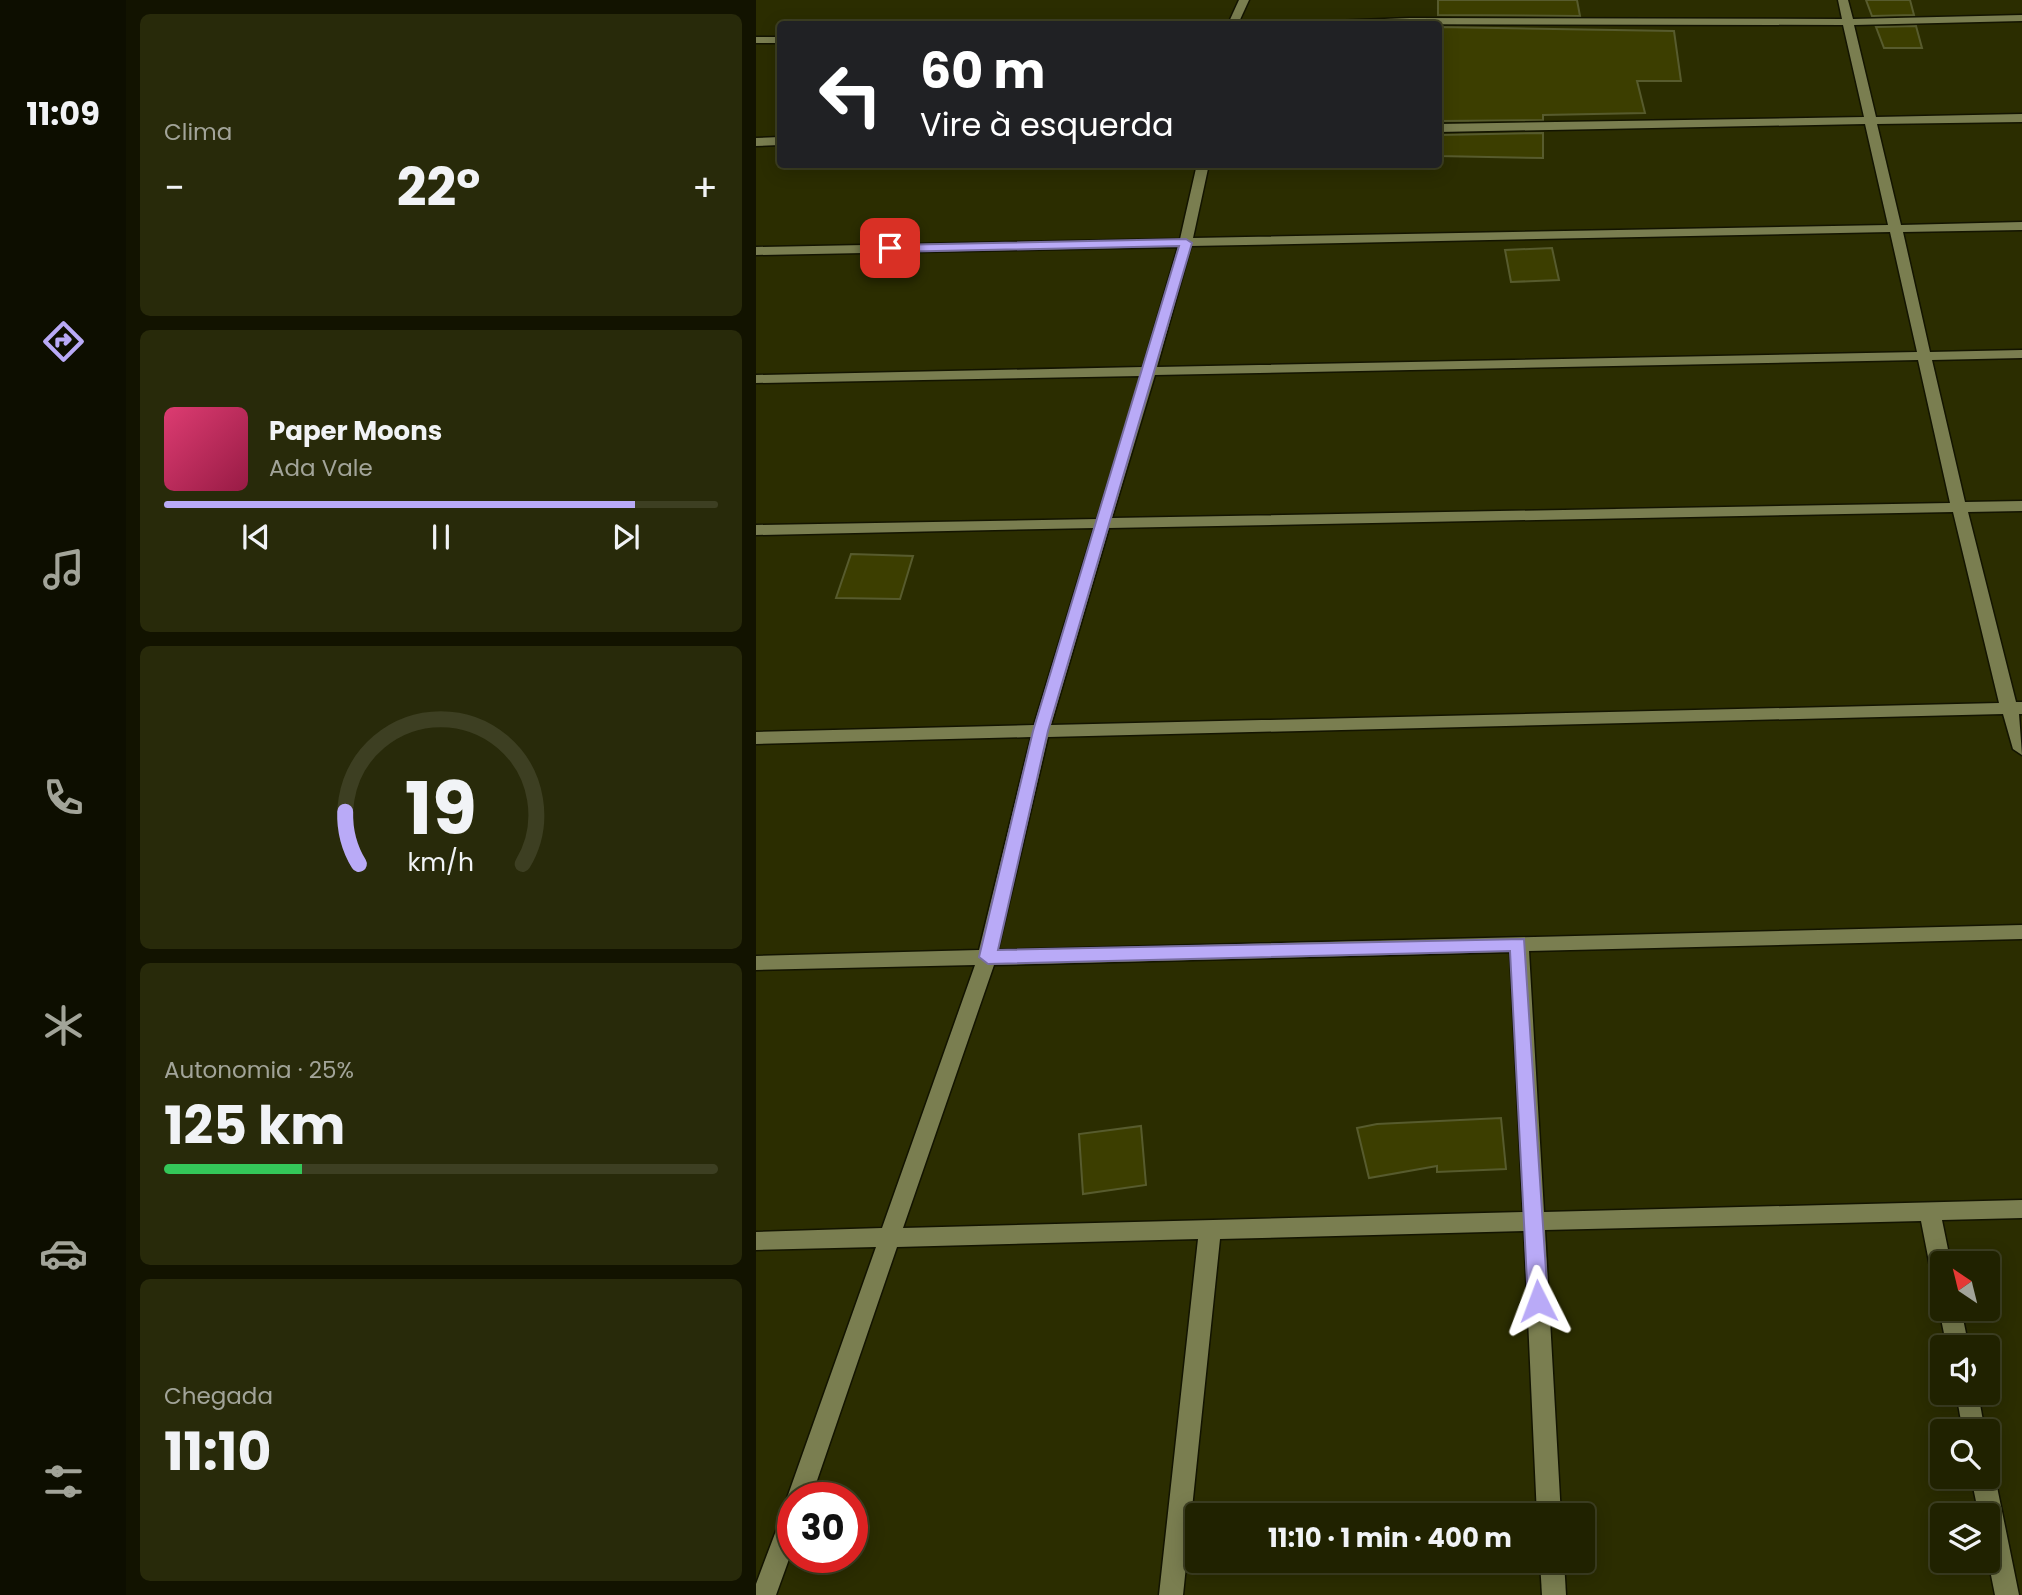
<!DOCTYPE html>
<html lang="pt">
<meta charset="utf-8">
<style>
:root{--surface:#202200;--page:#282a0a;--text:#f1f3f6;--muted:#a2a499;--line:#3d3f22;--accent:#b9aaf7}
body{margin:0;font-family:Poppins,sans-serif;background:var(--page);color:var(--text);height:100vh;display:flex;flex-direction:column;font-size:26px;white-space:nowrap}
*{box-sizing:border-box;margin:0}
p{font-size:23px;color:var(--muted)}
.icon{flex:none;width:38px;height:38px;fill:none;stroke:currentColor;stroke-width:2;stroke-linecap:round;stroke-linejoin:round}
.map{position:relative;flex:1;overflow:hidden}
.sheet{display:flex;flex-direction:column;gap:14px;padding:14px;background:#121300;width:630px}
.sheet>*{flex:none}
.hud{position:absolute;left:21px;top:21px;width:665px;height:147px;border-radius:7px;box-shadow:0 4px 18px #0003,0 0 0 2px var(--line);background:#202124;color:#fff;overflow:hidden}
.needle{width:46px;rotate:325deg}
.fabs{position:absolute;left:1174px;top:1251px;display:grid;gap:14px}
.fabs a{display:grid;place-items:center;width:70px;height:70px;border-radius:7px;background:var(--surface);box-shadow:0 4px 18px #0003,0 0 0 2px var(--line);font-size:35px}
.speed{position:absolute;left:21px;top:1482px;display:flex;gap:14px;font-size:35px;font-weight:700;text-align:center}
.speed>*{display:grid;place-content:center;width:91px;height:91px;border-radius:50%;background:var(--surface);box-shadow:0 4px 18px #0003,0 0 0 2px var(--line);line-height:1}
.speed .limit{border:10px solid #d22;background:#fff;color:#111}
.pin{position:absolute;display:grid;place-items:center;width:60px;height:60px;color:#fff;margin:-30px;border-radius:14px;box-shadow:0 4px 10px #0006}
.me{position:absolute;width:77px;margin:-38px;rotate:357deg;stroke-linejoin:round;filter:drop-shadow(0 0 5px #0008)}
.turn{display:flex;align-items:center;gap:24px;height:147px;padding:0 28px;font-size:32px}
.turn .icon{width:91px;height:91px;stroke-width:2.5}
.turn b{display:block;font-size:49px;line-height:60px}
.big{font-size:52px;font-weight:700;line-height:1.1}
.sheet .card{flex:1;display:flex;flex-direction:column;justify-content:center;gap:10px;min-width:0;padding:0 24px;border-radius:10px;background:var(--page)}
.sheet .dial{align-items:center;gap:0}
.dial svg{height:182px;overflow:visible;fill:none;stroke:var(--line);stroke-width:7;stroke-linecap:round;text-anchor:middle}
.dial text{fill:var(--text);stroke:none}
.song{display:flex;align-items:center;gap:21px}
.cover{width:84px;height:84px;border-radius:10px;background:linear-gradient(135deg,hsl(340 70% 55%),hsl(340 70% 35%))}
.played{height:7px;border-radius:4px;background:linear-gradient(90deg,var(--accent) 85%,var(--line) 85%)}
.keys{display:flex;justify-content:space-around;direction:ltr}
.heat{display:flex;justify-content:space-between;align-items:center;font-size:38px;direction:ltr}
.charge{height:10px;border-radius:5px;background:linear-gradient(90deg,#34c759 25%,var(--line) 0)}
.trip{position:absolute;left:429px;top:1503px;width:410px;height:70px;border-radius:7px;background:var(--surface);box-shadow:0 4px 18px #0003,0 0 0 2px var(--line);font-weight:700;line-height:70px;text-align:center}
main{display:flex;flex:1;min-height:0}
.tab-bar{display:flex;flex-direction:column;width:126px;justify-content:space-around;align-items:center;background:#0d0e00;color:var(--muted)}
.tab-bar .icon{width:49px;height:49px}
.tab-bar .on{color:var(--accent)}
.tab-bar b{font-size:32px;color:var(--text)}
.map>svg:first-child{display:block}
.building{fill:#3c3e00;stroke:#575b2d;stroke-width:2}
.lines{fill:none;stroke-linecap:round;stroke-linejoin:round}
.minor-casing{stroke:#131401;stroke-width:3}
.minor{fill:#7a7e50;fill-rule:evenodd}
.route{fill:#b9aaf7;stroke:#786ea1;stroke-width:2}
</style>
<main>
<nav class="tab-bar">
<b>11:09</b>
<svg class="icon on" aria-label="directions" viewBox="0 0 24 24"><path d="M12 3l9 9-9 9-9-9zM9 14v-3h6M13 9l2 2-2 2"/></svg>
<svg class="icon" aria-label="music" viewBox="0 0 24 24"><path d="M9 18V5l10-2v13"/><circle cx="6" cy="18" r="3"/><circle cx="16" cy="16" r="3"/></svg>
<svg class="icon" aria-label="phone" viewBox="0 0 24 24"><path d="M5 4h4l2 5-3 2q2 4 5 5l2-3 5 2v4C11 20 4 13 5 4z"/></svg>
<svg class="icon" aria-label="climate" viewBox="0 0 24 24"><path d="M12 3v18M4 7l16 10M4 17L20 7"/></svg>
<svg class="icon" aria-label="car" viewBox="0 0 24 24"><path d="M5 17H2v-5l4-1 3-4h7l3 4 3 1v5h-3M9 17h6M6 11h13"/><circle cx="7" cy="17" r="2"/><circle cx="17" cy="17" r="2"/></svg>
<svg class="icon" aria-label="filters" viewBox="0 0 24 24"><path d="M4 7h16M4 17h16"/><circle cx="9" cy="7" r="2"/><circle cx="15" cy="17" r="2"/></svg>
</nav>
<section class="sheet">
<div class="card"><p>Clima</p>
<div class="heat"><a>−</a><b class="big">22°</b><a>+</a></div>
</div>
<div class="card">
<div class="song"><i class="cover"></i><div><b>Paper Moons</b><p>Ada Vale</p></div></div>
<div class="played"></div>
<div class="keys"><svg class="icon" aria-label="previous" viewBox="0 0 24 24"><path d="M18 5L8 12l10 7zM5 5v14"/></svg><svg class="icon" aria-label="pause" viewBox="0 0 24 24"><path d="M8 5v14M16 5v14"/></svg><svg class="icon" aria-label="next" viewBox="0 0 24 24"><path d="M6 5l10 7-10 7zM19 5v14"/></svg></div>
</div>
<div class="card dial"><svg viewBox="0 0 100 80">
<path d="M14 69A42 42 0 1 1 86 69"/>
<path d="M14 69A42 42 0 0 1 8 46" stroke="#b9aaf7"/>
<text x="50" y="56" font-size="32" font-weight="700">19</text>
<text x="50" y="72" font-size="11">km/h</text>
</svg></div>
<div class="card"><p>Autonomia · 25%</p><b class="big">125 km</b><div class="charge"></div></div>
<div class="card"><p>Chegada</p><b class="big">11:10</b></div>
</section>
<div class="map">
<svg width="1266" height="1595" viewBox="0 0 1266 1595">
<rect width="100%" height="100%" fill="#2b2d00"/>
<g class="building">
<path d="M682,0H821L824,16L682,15Z"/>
<path d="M1110,0H1154L1158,15L1116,16Z"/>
<path d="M1160,26L1166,48H1128L1120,27Z"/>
<path d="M682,27L918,31L925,81H881L889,113L787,115V120L682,121Z"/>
<path d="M787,133V158L682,156V135Z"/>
<path d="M796,248L803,280L755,282L749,250Z"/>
<path d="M95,554L157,556L144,599L80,598Z"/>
<path d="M745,1118L750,1169L681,1172V1166L613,1178L601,1128L621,1124Z"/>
<path d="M385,1126L390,1185L327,1194L323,1134Z"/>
</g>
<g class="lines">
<g class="minor-casing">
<g id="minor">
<path d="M483,0H493L482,24H472Z"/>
<path d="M1082,0H1092L1097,19L1266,15V21L1098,25L1120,117L1266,114V122L1121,124L1145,225L1266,222V230L1147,232L1174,352L1266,350V358L1176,360L1209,502L1266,501V511L1212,512L1260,702H1266V714H1263L1266,755L1257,749L1247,714L292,737L242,950L1266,925V939L773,951L788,1212L1266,1200V1218L1186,1220L1195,1264H1186V1282L1178,1279L1175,1272L1165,1221L789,1230L805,1516H781L768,1231L464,1239L427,1595H403L442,1239L141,1247L55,1498H37V1548L20,1595H0V1584L29,1507L34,1505L31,1498L120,1247L0,1250V1232L126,1228L219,965L0,970V956L223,950L275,737L0,744V732L278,725L338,528L0,535V525L341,519L385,376L0,383V375L387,367L422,247L0,255V247L424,239L441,164H453L437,238L1132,225L1109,124L682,132V124L1108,117L1087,25L571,24L577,21L654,18L1086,19ZM1134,232L1161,352L401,367L435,246ZM1162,360L1194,503L356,518L399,375ZM1197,512L1243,703L295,725L353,528ZM754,952L767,1212L147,1228L238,965Z"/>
<rect x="0" y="37" width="24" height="6"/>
<path d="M24,137V145L0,146V138Z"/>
<path d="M1186,1302V1309H1205L1213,1348H1191L1183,1309Z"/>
<path d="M1200,1393H1222L1229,1432H1207Z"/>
<path d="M1232,1468L1239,1477L1263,1595H1239L1232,1560V1516H1223L1215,1477H1232Z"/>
<path d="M784,1561H808L810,1595H786Z"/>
</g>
</g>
<use href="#minor" class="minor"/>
</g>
<path class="route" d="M430,239L436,243L292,731L242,950L768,939L792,1301L789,1307L782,1310L775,1307L772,1301L754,951L232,964L223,957L277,731L423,246L134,252L128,248L134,245Z"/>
</svg>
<div class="fabs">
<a><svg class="needle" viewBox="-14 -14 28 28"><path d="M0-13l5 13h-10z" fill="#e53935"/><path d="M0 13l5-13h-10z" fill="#a2a499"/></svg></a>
<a><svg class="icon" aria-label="sound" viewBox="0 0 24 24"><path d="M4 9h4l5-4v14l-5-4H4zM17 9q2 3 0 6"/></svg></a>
<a><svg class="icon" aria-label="search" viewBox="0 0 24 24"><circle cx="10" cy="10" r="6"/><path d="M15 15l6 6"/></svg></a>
<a><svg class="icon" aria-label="layers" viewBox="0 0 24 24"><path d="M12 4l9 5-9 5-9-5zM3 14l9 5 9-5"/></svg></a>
</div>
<div class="speed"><div class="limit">30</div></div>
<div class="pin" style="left:134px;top:248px;background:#d93025"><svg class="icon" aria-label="arrive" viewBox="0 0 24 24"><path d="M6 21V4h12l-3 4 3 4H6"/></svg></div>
<svg class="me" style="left:782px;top:1301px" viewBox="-20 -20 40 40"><path d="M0-17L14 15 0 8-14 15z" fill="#b9aaf7" stroke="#fff" stroke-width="4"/></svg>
<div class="trip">11:10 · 1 min · 400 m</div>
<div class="hud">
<div class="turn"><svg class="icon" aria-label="left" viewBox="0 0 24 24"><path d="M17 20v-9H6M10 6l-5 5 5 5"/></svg><div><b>60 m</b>Vire à esquerda</div></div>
</div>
</div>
</main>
